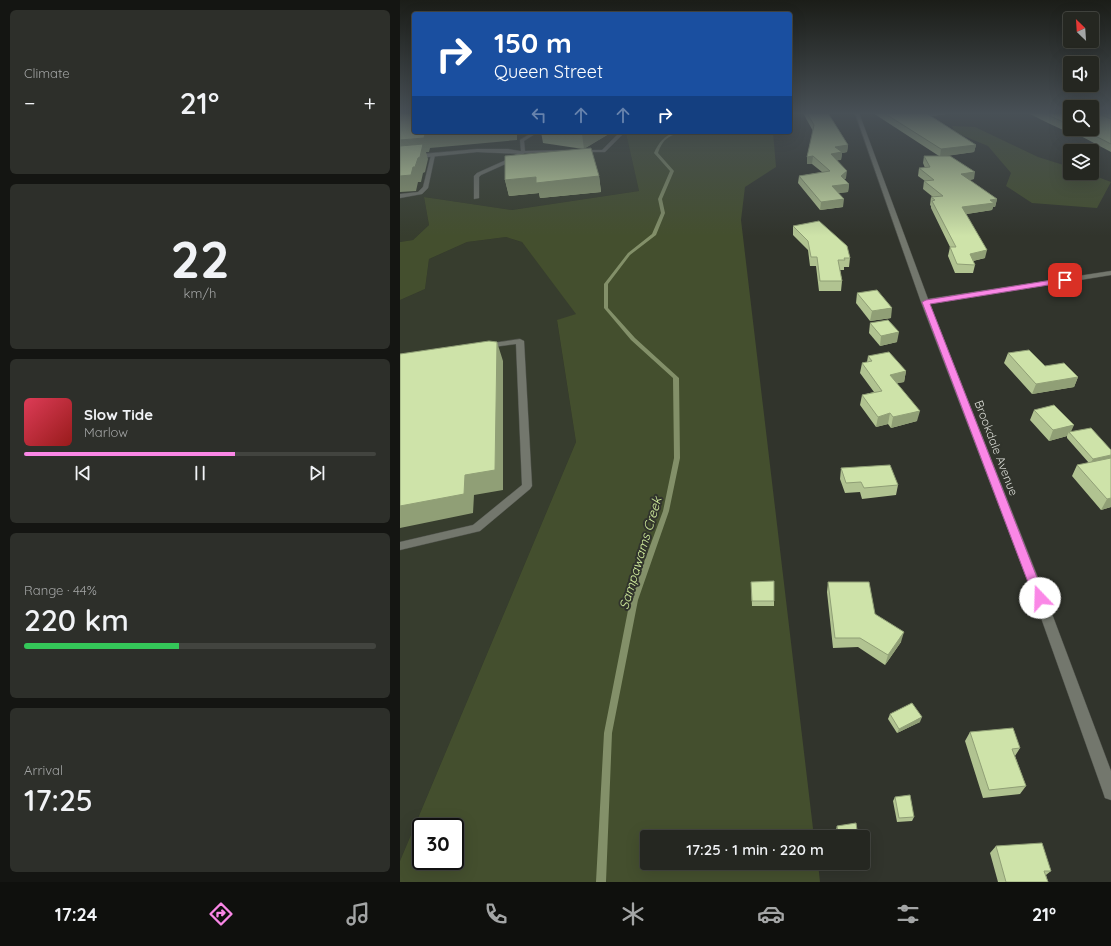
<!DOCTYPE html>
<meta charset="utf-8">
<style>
:root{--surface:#252721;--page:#2d2f2a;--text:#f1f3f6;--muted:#a3a5a5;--line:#42443f;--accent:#fa87e6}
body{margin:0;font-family:Quicksand,sans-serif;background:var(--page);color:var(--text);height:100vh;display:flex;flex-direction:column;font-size:15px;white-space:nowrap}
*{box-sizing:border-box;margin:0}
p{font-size:13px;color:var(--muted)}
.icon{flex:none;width:22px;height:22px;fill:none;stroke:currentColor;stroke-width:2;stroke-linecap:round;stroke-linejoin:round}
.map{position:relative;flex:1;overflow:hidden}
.details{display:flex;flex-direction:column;gap:10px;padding:10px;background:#141512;width:400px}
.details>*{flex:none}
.top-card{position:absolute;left:12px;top:12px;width:380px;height:122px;border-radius:4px;box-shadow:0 4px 16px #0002,0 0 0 1px var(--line);background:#1a4fa0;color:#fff;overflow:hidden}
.needle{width:26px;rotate:335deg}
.tools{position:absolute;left:663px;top:12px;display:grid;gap:8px}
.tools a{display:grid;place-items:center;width:36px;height:36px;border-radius:4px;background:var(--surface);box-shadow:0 4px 16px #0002,0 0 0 1px var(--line);font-size:20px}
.speed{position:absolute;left:12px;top:818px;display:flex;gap:8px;font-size:20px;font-weight:700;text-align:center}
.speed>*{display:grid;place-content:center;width:52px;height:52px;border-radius:50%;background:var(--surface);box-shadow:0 4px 16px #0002,0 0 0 1px var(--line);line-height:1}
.speed .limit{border:2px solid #111;border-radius:6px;background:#fff;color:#111}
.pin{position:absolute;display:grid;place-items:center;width:34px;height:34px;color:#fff;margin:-17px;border-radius:8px;box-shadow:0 2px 6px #0006}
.me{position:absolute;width:44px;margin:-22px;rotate:339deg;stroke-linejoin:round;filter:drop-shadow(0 0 3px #0008)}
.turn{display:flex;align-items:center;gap:14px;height:84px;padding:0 16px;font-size:18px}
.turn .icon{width:52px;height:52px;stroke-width:2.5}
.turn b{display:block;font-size:28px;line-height:34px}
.lanes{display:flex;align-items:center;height:38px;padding:0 16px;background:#0003;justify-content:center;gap:20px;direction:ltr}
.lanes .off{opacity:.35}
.big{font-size:30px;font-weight:600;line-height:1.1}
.details .tile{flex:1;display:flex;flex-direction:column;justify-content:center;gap:6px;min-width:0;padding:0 14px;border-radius:6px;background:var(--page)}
.details .dial{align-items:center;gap:0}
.dial b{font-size:52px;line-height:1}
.song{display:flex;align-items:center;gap:12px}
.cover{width:48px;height:48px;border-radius:6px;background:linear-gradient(135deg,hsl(350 70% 55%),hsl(0 70% 35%))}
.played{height:4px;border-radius:2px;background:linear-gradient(90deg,var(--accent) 60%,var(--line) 60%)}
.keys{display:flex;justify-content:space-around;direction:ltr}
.heat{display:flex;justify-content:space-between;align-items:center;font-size:22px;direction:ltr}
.charge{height:6px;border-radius:3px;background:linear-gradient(90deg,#34c759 44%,var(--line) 0)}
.trip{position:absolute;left:240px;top:830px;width:230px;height:40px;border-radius:4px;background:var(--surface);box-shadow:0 4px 16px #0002,0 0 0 1px var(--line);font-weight:600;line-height:40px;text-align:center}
.dock{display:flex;height:64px;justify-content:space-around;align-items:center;background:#0f100d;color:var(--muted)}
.dock .icon{width:28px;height:28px}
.dock .selected{color:var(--accent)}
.dock b{font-size:18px;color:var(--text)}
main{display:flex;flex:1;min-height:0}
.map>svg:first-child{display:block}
.built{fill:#373d2e}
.green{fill:#444f2e;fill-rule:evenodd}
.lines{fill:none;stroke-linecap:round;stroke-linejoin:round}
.stream{fill:#839069;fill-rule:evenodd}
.service-casing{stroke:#4f524b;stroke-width:1}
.minor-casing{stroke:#4f524b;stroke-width:1}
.service{fill:#73776d;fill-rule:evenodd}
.minor{fill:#73776d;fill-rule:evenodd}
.wall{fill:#b1c391}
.shaded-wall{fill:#909f76}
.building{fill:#cee3a9;stroke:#909f76}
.route{fill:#fa87e6;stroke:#a25896}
.labels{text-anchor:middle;stroke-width:4;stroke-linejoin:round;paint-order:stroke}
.street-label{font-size:12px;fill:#dbddd7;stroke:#31342c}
.water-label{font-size:13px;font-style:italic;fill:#d2ee9d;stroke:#31342c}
</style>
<main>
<section class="details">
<div class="tile"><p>Climate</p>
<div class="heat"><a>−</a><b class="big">21°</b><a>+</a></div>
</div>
<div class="tile dial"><b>22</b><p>km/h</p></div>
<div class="tile">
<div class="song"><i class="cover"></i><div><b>Slow Tide</b><p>Marlow</p></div></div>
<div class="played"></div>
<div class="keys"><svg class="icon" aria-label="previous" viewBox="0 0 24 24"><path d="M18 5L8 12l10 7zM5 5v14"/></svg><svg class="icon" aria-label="pause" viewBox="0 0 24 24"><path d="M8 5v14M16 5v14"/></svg><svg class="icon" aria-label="next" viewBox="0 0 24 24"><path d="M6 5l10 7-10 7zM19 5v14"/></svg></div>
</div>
<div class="tile"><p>Range · 44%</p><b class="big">220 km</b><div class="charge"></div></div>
<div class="tile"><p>Arrival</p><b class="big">17:25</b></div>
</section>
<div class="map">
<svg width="711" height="882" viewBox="0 0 711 882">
<rect width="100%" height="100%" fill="#31342c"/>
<g class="built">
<path d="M0,113L14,132H229L226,133L239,191L112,210L24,197L29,225L13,240L0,242Z"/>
<path d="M106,237L122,242L177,314L157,321L176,442L0,861V300L25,289L29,259L67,242Z"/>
</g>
<g class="green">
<path d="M552,126L575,127L638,157L670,167V173H687L711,182L697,208L632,203L606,186L611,173L588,146L554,132Z"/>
<path d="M229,132H373L376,167L345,187L341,220L414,837H247V863H418L420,882H0V861L176,442L157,320L176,314L122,242L106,237L67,242L29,259L25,289L0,300V242L13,240L29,225L24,197L112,210L239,191L226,133ZM21,827H55V861H21Z"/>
</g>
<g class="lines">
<path class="stream" d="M275,132H279C267,138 263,139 258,153L274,171L262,199L265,213L256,235L230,255L208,284V308L235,338L279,378L280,458L269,511L238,600L212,733L206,882H196L204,733L230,600L263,511L274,458L273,378L231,340L204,308V284L228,253L252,234L261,213L258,199L270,171L254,153C259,142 264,136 275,132Z"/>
<g class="service-casing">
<g id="service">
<path d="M133,132H138L124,141L125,151L167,150L169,151L167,152L124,153L110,162L81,175L79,177V198L74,199V176L77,173L106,160L121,151L120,140Z"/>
<path d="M220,132H225L205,152H180L178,151L180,150H202Z"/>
<path d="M33,154L35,155L28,188L22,194L0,198V194L18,192L23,187L31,155Z"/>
<path d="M120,339L124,341L132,486L130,489L80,531L0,550V542L73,525L122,485L116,344L86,348L82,346L86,344Z"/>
</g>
</g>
<g class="minor-casing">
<g id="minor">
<path d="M455,113H459L528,299L711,271V275L530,304L646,598L711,771V800L705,798L703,792L634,598L521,302Z"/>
<path d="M77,149H108L126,152L123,154L77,152L0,160V156Z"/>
</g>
</g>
<use href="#service" class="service"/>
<use href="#minor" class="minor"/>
</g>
<g class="wall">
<path d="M403,113H428L448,145L447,152L442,153L441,160H437L446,178L444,180L449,184L448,192L438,193L443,207L420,210L398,183L399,176L422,172L412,164H407V157L413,131Z"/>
<path d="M473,113H554L531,116L576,145L574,152L544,156L574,179L569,180L597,199L595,207H593L592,210L566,214L585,258L573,261L575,265L573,273H555L548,256L550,247L531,208V206L530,205L531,197H533L523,189L524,181H525L518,176L519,168H525L523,163L524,156H539Z"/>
<path d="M628,113H670V129H692V113H711V152L677,134L674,135L648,123Z"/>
<path d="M141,132H212L185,148L199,176L201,192L140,198L139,193L109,196L105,180L183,149L143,143Z"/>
<path d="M393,226L450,258L449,267H444V270H440L442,281L441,291H419L416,266H410L408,250L393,235Z"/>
<path d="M457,293L491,318L470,321L456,303Z"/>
<path d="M470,323L497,342L480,346L469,333Z"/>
<path d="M608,353L645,366L678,377L674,387L632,394L604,363Z"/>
<path d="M468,356L506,371L504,382L497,383L517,421L491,428L488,424L476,427L460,405L462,395L474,392L460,373L462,363L467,362Z"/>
<path d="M634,410L671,432L711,450V507L701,510L672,476L677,465L689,463L667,438V436L649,441L630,420Z"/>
<path d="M441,468L498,485L496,495L462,499L460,492L445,493L440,479Z"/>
<path d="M351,582L374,601V606H352Z"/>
<path d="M428,582L475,614L501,642L485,665L458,647L433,648L427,592Z"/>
<path d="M490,714L520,722L497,733L488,719Z"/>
<path d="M570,732L620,748L615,756L626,786L620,794L583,798L565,741Z"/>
<path d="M495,797L514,817L512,821L497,822L493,801Z"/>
<path d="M437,826L458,837H438L436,830Z"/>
<path d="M596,846L651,871L646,875L648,882H598L590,853Z"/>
</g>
<g class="shaded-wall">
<path d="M523,113H554L522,117Z"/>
<path d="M676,129H678L677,134L674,135Z"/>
<path d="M47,132H117V140L30,148L29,152H26L28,159L25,172L23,173L21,182H18L16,191L0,192V140L25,134Z"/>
<path d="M186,132H212L184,149L182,134Z"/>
<path d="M448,145L447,152L442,153L441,160L430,161L431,154L435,147Z"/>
<path d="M576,145L574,152L540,157L541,149Z"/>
<path d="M413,156L412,164H407V157Z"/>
<path d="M447,171L446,178L440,184L441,176Z"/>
<path d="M575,172L574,179L559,182L561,174Z"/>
<path d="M199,176L201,192L140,198L139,193L109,196L105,180L136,177Z"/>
<path d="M449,184L448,192L431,194L432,186Z"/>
<path d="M444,199L443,207L420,210L421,202Z"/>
<path d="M597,199L595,207H593L592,210L561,215L562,207L590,200Z"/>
<path d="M587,250L585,258L568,262L570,254Z"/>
<path d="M492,308L491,318L470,321L472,311Z"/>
<path d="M499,332L497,342L480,346L481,336Z"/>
<path d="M97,342L103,361V490L74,495L73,513L0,528V506L65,475Z"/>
<path d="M506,371L504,382L488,385L490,375Z"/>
<path d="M678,377L674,387L632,394L636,384Z"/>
<path d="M520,411L517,421L491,428L493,417Z"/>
<path d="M490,413L488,424L476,427L478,417Z"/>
<path d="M674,425L670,434L669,432L667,436L649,441L653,430Z"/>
<path d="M711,455V460L690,464L693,459Z"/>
<path d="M711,498V507L701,510L707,499Z"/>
<path d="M504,632L501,642L485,665L488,655Z"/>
<path d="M522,717L520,722L497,733L499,729Z"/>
</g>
<g class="building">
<path d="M0,113H14V132H47L25,134L24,138L0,140Z"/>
<path d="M407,113H428L448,145L435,147L442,152L431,154L447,171L441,176L449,184L432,186L444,199L421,202L399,176L430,171L413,156L407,157L414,125Z"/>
<path d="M484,113H526L576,145L541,149Z"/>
<path d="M643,113H670V125L650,116Z"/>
<path d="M692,113H696L711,119V144L682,129H692Z"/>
<path d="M164,132H186L182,134Z"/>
<path d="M23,144L20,157L18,158L15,167H13L11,175L0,176V146Z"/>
<path d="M191,148L199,176L136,183V177L105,180V156Z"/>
<path d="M524,156H550L575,172L561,174L597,199L590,200L594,203L562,207L587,250L570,254L575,265L557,264L550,247H556L532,201L535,200L531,197L543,196L524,181L534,180L519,168L530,167Z"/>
<path d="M419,221L447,246L450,258H444L445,260H438L442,281H420L417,257H411L408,241L393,226Z"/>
<path d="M477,290L492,308L472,311L457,293Z"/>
<path d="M488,320L499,332L481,336L470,323Z"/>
<path d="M89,341L97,342L95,470L65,475L64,494L0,506V354Z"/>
<path d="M629,350L645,366L664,363L678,377L636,384L608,353Z"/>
<path d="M489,352L506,371L490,375L520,411L493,417L490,413L478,417L462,395L482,391L462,363L472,361L468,356Z"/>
<path d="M654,405L674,425L653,430L634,410Z"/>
<path d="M691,428L711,450V455L693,459L669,432Z"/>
<path d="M711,458V498L707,499L677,465Z"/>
<path d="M490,465L498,485L464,488L461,482L446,483L441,468Z"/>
<path d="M374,581V601H352L351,582Z"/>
<path d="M428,582H469L475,614L504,632L488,655L460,638H435Z"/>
<path d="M512,703L522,717L499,729L490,714Z"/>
<path d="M613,728L620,748L612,749L626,786L589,790L570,732Z"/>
<path d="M510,795L514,817L499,818L495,797Z"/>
<path d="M456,823L458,837H439L437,826Z"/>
<path d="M642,843L651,871H644L648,882H606L596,846Z"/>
</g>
<linearGradient id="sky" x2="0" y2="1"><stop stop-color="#1b1d18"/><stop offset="0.48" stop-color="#485056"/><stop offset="1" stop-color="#485056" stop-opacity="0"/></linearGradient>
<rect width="711" height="236" fill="url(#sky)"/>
<path class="route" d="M665,278L668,280L667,282L530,304L645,598L644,601L640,603L636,601L634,598L522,302L526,300Z"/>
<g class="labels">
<g class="street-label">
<text transform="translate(596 448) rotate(69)" y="4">Brookdale Avenue</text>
</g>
<g class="water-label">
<text transform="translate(240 553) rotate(-73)" y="5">Sampawams Creek</text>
</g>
</g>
</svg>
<div class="tools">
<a><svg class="needle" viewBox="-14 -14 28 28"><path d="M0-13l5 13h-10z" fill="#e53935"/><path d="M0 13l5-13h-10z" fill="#a3a5a5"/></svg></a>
<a><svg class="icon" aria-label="sound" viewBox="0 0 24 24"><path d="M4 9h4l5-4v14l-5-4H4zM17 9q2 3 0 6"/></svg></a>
<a><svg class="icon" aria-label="search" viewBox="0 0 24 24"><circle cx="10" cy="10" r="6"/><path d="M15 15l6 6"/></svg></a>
<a><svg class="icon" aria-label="layers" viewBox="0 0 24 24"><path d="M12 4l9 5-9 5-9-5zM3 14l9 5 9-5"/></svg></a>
</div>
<div class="speed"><div class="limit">30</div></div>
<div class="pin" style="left:665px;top:280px;background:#d93025"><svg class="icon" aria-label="arrive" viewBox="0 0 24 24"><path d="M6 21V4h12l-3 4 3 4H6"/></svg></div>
<svg class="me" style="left:640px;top:598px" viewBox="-20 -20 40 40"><circle r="19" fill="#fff"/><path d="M0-13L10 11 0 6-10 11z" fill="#fa87e6"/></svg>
<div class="trip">17:25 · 1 min · 220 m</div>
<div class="top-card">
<div class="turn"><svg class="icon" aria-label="right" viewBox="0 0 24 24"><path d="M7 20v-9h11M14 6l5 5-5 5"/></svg><div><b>150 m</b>Queen Street</div></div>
<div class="lanes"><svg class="icon off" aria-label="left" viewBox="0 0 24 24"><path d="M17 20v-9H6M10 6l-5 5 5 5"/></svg><svg class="icon off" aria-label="ahead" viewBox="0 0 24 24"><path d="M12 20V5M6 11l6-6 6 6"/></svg><svg class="icon off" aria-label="ahead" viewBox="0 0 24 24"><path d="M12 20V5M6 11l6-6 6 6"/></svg><svg class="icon" aria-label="right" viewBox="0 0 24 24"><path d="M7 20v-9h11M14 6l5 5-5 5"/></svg></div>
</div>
</div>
</main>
<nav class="dock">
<b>17:24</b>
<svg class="icon selected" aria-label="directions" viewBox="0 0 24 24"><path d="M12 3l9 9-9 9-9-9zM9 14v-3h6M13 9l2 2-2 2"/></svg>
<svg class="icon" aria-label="music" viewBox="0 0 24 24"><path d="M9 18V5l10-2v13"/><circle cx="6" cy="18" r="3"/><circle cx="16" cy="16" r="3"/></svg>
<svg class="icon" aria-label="phone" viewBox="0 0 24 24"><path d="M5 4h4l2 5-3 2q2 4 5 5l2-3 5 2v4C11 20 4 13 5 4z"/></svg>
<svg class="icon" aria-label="climate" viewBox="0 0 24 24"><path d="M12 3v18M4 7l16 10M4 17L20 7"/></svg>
<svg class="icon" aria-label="car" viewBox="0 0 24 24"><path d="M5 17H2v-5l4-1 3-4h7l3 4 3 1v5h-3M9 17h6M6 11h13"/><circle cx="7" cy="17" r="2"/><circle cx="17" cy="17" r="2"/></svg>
<svg class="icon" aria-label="filters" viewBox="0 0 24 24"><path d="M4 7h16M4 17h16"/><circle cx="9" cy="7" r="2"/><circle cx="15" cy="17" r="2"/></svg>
<b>21°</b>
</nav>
